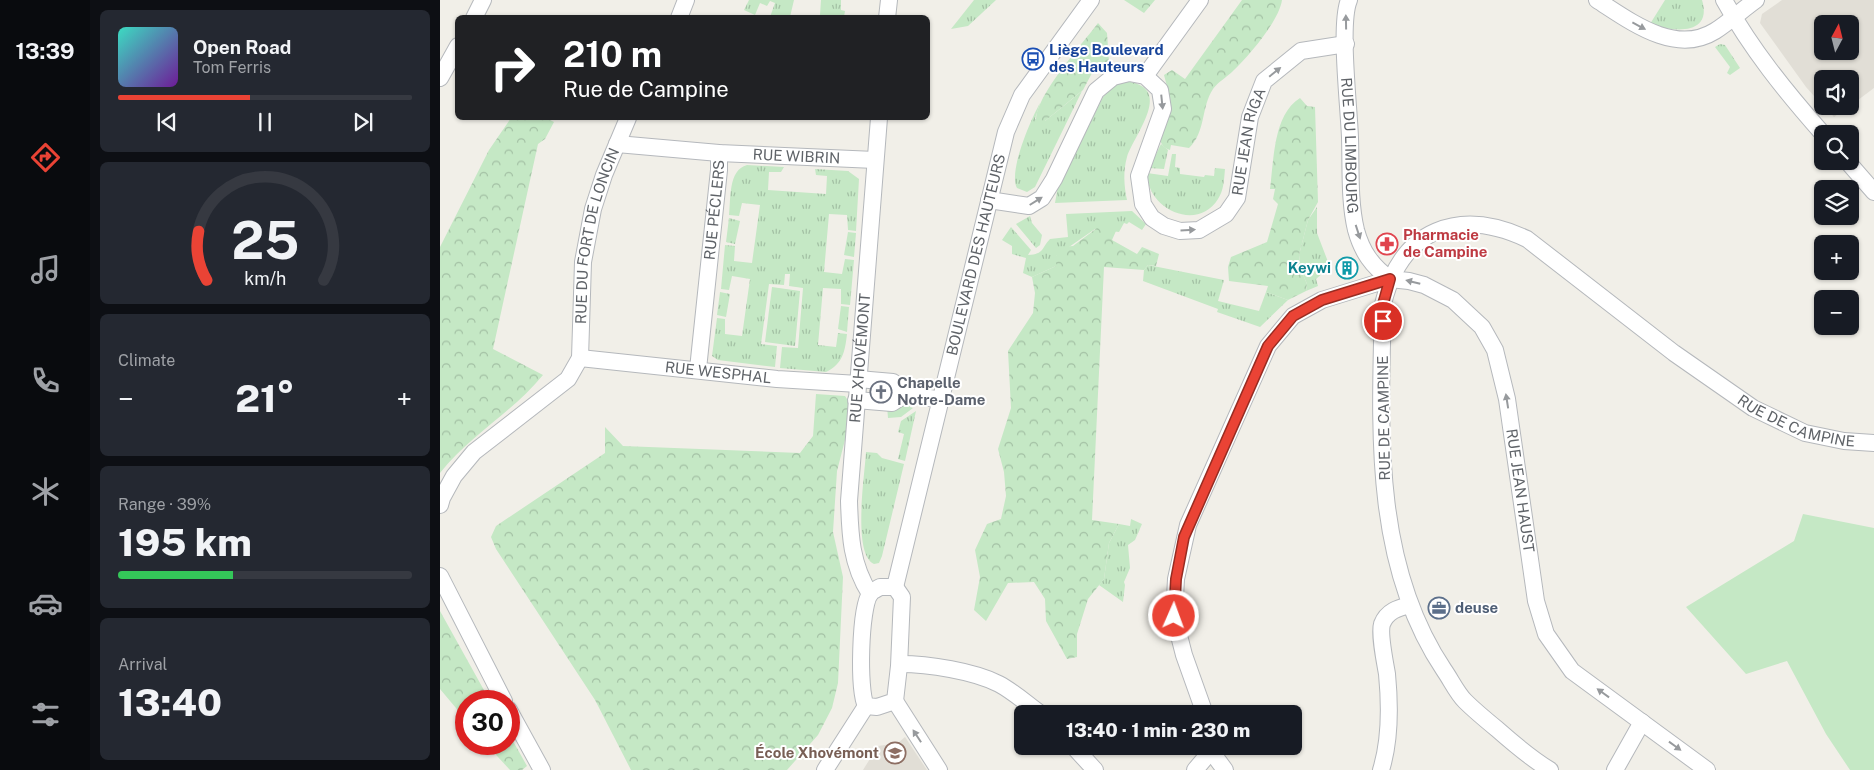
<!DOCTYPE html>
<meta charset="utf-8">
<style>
:root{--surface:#171b24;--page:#242831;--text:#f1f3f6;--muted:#9ea1a6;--line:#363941;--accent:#ea4335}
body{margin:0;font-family:"Public Sans",sans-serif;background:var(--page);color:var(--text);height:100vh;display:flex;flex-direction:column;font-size:19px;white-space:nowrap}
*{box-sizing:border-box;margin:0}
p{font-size:16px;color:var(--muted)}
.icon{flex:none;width:28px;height:28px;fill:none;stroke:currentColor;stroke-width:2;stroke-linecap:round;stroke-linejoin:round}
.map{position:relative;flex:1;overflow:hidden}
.side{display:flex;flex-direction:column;gap:10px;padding:10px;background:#0d0f14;width:350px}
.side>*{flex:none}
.guide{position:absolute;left:15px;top:15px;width:475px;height:105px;border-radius:8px;box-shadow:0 1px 4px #0004;background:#202124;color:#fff;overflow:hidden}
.needle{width:32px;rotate:7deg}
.tools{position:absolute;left:1374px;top:15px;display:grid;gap:10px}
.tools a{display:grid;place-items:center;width:45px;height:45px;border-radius:8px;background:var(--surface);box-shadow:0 1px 4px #0004;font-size:25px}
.speed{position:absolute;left:15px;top:690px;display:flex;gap:10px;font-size:25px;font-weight:700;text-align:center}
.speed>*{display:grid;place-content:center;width:65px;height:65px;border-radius:50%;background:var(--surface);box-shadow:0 1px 4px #0004;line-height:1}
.speed .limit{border:8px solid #d22;background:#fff;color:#111}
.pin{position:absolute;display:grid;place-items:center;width:42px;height:42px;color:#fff;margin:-21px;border:2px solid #fff;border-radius:50%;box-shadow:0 1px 5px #0007}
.me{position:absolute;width:55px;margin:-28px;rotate:2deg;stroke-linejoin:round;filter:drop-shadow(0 0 4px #0008)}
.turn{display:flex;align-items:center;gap:18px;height:105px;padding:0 25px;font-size:22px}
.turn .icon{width:65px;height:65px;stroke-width:2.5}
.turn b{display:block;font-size:35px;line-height:42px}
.big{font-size:38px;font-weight:800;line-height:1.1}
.side .card{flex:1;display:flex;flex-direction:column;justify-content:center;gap:8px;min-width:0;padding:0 18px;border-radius:8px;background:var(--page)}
.side .dial{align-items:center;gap:0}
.dial svg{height:130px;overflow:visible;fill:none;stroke:var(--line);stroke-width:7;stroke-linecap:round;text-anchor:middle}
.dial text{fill:var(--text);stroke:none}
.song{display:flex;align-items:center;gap:15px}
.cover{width:60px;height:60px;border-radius:8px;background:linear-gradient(135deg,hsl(170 70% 55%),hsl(280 70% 35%))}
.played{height:5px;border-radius:2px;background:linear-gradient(90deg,var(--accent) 45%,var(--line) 45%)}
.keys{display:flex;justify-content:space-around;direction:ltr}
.heat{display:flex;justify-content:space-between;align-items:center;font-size:28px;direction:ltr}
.charge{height:8px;border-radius:4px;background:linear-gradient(90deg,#34c759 39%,var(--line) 0)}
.trip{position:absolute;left:574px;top:705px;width:288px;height:50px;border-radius:8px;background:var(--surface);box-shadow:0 1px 4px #0004;font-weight:800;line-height:50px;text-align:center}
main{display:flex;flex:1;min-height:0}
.menu{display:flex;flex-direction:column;width:90px;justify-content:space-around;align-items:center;background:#090b0e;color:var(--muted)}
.menu .icon{width:35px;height:35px}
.menu .on{color:var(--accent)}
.menu b{font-size:22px;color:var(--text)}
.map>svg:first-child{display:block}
.education{fill:#e1ded6;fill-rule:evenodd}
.grass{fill:url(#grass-tufts)}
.forest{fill:url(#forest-crowns)}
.green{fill:#c5e8c5}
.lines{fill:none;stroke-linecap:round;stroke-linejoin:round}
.minor-casing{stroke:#b5b8bc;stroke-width:18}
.minor{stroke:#fff;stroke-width:16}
.oneway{fill:#979a9d}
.route-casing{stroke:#982c22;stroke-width:12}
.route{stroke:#ea4335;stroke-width:9}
.labels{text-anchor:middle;stroke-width:4;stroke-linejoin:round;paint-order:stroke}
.transit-label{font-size:15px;font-weight:bold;fill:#164399;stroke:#fff;text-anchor:start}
.street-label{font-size:15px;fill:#5f6368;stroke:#fff}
.health-label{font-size:15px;font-weight:bold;fill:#be3a42;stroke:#fff;text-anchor:start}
.culture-label{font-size:15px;font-weight:bold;fill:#0d838f;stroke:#fff;text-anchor:end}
.worship-label{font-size:15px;font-weight:bold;fill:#5b616d;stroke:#fff;text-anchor:start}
.service-label{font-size:15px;font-weight:bold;fill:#4e5e75;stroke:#fff;text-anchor:start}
.education-label{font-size:15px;font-weight:bold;fill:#785e54;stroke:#fff;text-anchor:end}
</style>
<main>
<nav class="menu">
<b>13:39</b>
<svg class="icon on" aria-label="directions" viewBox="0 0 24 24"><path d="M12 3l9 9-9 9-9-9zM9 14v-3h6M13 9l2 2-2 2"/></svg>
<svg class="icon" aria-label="music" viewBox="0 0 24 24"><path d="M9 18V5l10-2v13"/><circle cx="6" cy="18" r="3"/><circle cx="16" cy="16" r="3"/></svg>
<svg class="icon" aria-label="phone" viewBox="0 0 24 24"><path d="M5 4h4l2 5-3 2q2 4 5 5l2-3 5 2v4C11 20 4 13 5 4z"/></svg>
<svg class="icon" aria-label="climate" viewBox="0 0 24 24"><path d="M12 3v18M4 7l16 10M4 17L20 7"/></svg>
<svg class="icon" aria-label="car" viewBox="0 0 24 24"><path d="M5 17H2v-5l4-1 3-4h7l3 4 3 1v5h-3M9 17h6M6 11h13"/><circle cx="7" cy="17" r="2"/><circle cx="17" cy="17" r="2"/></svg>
<svg class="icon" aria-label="filters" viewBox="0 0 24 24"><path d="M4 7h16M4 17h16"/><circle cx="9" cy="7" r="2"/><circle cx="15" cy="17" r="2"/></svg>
</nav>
<section class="side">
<div class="card">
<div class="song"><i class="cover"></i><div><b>Open Road</b><p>Tom Ferris</p></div></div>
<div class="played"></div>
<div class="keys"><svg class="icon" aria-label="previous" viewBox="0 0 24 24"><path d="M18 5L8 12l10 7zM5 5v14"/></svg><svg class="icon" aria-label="pause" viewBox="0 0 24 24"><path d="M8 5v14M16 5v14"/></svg><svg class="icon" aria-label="next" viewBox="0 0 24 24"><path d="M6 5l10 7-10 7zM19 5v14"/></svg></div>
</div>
<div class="card dial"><svg viewBox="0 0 100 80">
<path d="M14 69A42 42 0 1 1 86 69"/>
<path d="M14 69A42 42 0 0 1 9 39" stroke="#ea4335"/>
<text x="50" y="56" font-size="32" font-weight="700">25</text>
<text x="50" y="72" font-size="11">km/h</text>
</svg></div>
<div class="card"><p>Climate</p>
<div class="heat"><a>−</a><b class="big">21°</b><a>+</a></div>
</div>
<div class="card"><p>Range · 39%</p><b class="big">195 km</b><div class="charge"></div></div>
<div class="card"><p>Arrival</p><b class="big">13:40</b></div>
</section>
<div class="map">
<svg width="1434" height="770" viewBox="0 0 1434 770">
<defs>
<pattern id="grass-tufts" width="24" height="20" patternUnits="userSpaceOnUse" patternTransform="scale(1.25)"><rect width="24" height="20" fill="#c5e8c5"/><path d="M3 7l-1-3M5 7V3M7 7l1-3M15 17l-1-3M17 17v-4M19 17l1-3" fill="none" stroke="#a3c0a4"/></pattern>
<pattern id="forest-crowns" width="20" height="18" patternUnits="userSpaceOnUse" patternTransform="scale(1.25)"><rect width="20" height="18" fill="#c5e8c5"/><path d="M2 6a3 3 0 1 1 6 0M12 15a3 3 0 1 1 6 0" fill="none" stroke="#a3c0a4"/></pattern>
</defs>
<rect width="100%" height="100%" fill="#f1efe8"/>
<g class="education">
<path d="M1342,0H1434V88L1410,106V79H1382V105L1366,87L1320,23L1322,14ZM1382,24H1410V51H1382Z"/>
<path d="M1384,106H1409L1394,117Z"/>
<path d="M465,737L487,770H423L438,746L458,743Z"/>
</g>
<g class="grass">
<path d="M309,0H354L350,17H330L335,3L330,1L327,6L320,3L315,15L304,10Z"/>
<path d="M381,0H401V10L405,11L404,17L380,15Z"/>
<path d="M534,0H556L528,26L511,29Z"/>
<path d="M1225,0H1262C1273,36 1232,32 1210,24Z"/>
<path d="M1280,44L1285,45L1300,68L1290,75L1287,73L1290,67L1275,47Z"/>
<path d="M684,81C736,86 695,133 687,157C683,171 684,186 687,200L615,203L618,186L663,97L674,85Z"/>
<path d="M642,91L595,187L587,192L577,188C568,172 591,119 600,103L595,119L605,121Z"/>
<path d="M721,144L728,150L724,169L709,168Z"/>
<path d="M732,154H736L735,167L740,168V174L764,177L765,175L774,176L775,168L785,169C784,179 784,190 778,199C758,232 707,210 707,173L728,176Z"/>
<path d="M307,165L344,167L341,172H329L328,190L386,194L387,176L376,175L375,169L408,171L419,179L416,231L408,230L407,215L389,214L384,272L402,274L405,259L414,260L410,305L401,304V289L383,288L378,345L396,347L398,333L407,334C405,351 403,364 386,372L340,368L342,347L358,348L363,288L349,286L350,274H345L344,285L329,284L321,344L337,346L335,367L278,360L272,356L277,318L285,319V334L302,336L310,279L292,276L289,290L281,289L285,245L295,246L294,261L312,263L320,205L302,203L299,216L289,215C291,199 288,170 307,165Z"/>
<path d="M877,207V233L890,267L876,279L878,286L866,291L867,284L861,270L859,255L868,220Z"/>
<path d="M692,211L706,224L702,230L689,222L687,224L684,223L679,232L655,229L616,256V266L592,277L583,273L586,258L572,254V246L562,240L571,227L591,250L588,255C605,254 601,248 610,239L628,237L626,214Z"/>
<path d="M590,216L592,223L602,235L600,245L596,248L576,224Z"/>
<path d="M289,218L300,221L295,244L286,242Z"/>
<path d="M408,232L416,233L414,257L404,255Z"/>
<path d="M708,265L784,280L778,301L819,311L826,292L848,300L820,327L777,312L778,309L703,281L704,270Z"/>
<path d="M332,287L360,291L355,346L325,342Z"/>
<path d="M280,292L290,294L286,317L277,315Z"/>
<path d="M401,306L409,307L407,332L398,329Z"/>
<path d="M470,400V407L473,408L461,417L448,418L447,406Z"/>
<path d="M476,411L465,461L458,459L464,434L458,432L461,421Z"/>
<path d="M426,452L437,453L442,458L464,464L442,556L439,563L434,564C412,555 425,473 426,452Z"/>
<path d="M691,519L702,524L695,540L688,545L690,568L684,582L685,585L683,602L659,585L664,579L669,543L679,524L690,526Z"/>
</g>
<g class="forest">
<path d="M684,0H715L704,13Z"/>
<path d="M802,0H842C839,21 809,56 793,71C787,77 778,82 773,89C761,107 766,132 749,148L731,145L730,150C709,144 727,114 728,99C729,91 726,83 724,75L732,70L745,79Z"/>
<path d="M658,23L667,33L669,62L652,73L643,90L605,121L597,124C589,103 644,42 658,23Z"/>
<path d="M860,98L867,106L875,107L878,202L868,220L859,255L861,270L867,284L866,291L848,300L826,292L828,286L789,281L788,267L791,257L827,242L838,204L833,199L835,189H830C834,160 833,115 860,98Z"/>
<path d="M71,118H106L114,122L105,139L98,144L53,349L103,375C73,412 30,435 0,473V247L49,150Z"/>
<path d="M665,222H671L676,231L672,240L697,254L702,247L719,254L716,266L708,265L704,270L664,267L652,520L679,524L669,543L664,579L648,599L637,634V657L627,659L606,621L605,599L594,582L568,583L546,621L534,610L540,577L535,550L547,524L561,519L566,496L564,472L558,449L571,408L568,351L593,313L595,293L592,277L616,266V256L620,247L633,246Z"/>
<path d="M376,394L405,396L409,402L406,436L397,471L393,532L403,577L398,683L392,708L378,735L347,770H191L155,700L56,549L51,537L56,526L165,453V427L183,446L360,453L373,436Z"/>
<path d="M0,611L50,701H26V720L0,689Z"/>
<path d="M69,734L87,766L82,770H70L46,744H69Z"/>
</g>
<path class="green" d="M1363,514L1434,528V770H1410L1386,734L1347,661L1306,674L1246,607L1354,541Z"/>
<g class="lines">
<g class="minor-casing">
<g id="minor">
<path id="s1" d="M909,0C899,24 909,107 910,138C911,167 909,201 916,230C922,252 932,266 950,279"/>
<path d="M1157,0C1190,21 1235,56 1275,31C1289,22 1302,10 1316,0"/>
<path d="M1284,0C1311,49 1346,92 1383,134"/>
<path d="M34,18L43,0"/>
<path d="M239,18L246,0"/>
<path d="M447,18L449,0"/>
<path d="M705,76L760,0"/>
<path d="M0,78L18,46"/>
<path id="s2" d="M177,144L279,153L435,160"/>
<path d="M1407,161L1434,192"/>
<path id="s3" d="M549,200L589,206L602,198L614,179L656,91L673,77L689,73L705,76L720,90L723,109L699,176L703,204L712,218L724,226L740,231L759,230L786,214L797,198L810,117L824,81L861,51L906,44"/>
<path id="s4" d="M140,358L337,379L418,384"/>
<path id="s5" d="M258,369L279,170V153"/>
<path d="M472,395L501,400"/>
<path d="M416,400L452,403L466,394L453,382L418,379"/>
<path id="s6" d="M0,505L2,498L14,476L34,452L128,379L140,358L143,262L153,209L164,175L188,118"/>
<path d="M0,576L64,701"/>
<path d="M440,587H455L462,597L459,666L455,701L437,707L426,706C418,690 420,608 430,594C432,591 437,589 440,587Z"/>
<path id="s7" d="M455,587L566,132L582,95L651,0"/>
<path id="s8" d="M430,594C411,564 410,535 409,501L439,118"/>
<path d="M460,664C488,664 534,671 559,684C574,692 587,704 601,714"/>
<path d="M455,701L499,770"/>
<path d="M69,710L102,770"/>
<path id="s9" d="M765,714L744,655L734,616L736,579L748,525L828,346L853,316L882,300L950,279L969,281L984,285L1013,300L1042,327L1055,350L1067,399L1096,601L1106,634L1132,671L1267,770"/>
<path d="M633,746L655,770"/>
<path d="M771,751L785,770"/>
<path d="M385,770L426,706"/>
<path d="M755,770L771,751L770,746"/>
<path d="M941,770C950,741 950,705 947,674C945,662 939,634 942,624C947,611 958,608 970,605"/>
<path id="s10" d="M1110,770C1090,758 1074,744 1057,729C1046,720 1035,711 1025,701C1017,693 1011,680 1004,670C932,563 940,427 943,304C961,229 1019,207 1087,239L1234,353L1313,408L1365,433L1404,441L1434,443"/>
<path d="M1175,770L1202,722"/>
</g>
</g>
<use href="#minor" class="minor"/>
</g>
<defs><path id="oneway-solid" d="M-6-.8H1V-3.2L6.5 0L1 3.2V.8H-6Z" transform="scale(1.25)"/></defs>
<g class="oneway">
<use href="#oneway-solid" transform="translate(906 22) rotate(-91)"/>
<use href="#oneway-solid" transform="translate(1199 26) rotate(28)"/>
<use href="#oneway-solid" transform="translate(835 72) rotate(-39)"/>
<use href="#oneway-solid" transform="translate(722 102) rotate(84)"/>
<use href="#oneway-solid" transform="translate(596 201) rotate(-32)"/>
<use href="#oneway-solid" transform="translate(748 230) rotate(-3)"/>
<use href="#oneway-solid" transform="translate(918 232) rotate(72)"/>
<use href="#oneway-solid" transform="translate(973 282) rotate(-166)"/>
<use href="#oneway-solid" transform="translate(1067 401) rotate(-99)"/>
<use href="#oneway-solid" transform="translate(1163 693) rotate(-144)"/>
<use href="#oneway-solid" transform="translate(477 736) rotate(-123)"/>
<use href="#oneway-solid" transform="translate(1235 746) rotate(36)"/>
</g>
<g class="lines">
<g class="route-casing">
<path id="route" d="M734,616L736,579L744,537L828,346L853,316L882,300L950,279L943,304V321"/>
</g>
<use href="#route" class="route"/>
</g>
<defs>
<g id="bus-ring" transform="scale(1.125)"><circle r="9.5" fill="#fff" stroke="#1a4fb4" stroke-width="1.5"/><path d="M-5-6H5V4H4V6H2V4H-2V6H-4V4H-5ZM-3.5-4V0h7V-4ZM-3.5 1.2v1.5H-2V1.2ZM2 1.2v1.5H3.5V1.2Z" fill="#1a4fb4"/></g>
<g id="pharmacy-ring" transform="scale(1.125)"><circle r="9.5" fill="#fff" stroke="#e0444e" stroke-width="1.5"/><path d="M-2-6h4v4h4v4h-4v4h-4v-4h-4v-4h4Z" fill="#e0444e"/></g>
<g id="building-ring" transform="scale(1.125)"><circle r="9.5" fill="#fff" stroke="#0f9aa8" stroke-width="1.5"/><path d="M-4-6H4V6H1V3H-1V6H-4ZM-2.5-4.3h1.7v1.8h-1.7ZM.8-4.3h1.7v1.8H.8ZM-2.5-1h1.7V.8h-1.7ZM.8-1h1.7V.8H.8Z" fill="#0f9aa8"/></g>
<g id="church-ring" transform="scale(1.125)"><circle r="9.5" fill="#fff" stroke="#6b7280" stroke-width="1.5"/><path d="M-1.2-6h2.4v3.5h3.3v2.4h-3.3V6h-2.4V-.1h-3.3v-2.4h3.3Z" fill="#6b7280"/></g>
<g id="office-ring" transform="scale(1.125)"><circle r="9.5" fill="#fff" stroke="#5c6f8a" stroke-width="1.5"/><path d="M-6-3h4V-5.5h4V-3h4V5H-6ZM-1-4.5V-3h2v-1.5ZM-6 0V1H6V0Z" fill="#5c6f8a"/></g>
<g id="school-ring" transform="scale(1.125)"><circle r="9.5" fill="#fff" stroke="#8d6e63" stroke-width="1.5"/><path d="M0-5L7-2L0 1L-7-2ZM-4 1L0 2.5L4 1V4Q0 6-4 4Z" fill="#8d6e63"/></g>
</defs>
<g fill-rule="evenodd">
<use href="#bus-ring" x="593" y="59"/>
<use href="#pharmacy-ring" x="947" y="244"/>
<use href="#building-ring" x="907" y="268"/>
<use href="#church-ring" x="441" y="392"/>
<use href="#office-ring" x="999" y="608"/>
<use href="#school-ring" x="455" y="753"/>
</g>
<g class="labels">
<g class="transit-label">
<text x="609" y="55">Liège Boulevard<tspan x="609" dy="17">des Hauteurs</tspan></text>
</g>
<g class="street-label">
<text dy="5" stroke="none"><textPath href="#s3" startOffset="545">RUE JEAN RIGA</textPath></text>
<text dy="5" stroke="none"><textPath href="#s1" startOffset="146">RUE DU LIMBOURG</textPath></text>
<text dy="5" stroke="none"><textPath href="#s2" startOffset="180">RUE WIBRIN</textPath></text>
<text dy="5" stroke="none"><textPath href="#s5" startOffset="160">RUE PÉCLERS</textPath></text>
<text dy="5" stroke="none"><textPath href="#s6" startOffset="331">RUE DU FORT DE LONCIN</textPath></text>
<text dy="5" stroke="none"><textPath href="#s7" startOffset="342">BOULEVARD DES HAUTEURS</textPath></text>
<text dy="5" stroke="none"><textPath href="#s8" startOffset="240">RUE XHOVÉMONT</textPath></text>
<text dy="5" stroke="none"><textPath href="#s4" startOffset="139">RUE WESPHAL</textPath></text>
<text transform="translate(944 418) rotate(-91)" y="5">RUE DE CAMPINE</text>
<text dy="5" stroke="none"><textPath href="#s10" startOffset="1040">RUE DE CAMPINE</textPath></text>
<text dy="5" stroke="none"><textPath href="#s9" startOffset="811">RUE JEAN HAUST</textPath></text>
</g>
<g class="health-label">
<text x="963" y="240">Pharmacie<tspan x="963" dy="17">de Campine</tspan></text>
</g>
<g class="culture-label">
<text x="891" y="273">Keywi</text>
</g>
<g class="worship-label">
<text x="457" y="388">Chapelle<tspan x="457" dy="17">Notre-Dame</tspan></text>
</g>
<g class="service-label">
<text x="1015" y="613">deuse</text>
</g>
<g class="education-label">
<text x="439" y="758">École Xhovémont</text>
</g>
</g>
</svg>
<div class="tools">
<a><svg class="needle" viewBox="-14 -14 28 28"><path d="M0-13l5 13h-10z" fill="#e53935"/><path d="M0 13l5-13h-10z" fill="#9ea1a6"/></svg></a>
<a><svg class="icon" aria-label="sound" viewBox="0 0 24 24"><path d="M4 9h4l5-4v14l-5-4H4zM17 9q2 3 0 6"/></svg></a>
<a><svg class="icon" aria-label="search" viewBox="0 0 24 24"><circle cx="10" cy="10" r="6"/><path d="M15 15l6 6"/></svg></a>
<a><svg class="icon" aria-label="layers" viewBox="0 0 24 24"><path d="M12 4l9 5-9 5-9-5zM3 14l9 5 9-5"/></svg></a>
<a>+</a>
<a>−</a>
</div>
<div class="speed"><div class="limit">30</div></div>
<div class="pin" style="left:943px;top:321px;background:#d93025"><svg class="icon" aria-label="arrive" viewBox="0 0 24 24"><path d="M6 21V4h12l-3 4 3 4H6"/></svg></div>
<svg class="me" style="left:734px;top:616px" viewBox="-20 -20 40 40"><circle r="17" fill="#ea4335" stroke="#fff" stroke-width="3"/><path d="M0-11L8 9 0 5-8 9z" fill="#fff"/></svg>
<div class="trip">13:40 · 1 min · 230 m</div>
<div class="guide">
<div class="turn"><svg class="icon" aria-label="right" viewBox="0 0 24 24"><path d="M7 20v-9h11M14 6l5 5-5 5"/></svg><div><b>210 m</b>Rue de Campine</div></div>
</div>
</div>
</main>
